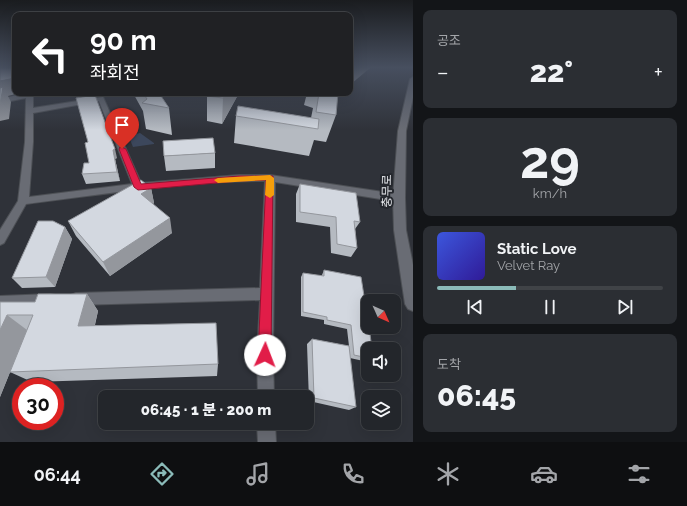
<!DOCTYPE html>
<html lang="ko">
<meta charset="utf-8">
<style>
:root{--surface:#23262b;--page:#2b2e33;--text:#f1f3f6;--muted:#a3a5a9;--line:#404347;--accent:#8bbbb9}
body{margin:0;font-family:Raleway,"Noto Sans KR",sans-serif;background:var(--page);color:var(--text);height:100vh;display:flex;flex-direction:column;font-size:15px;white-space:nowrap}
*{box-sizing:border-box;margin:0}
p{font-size:13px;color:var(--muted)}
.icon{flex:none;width:22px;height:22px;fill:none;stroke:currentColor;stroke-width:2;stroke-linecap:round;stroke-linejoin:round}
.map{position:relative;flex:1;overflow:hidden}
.panel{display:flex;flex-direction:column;gap:10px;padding:10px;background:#131518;width:274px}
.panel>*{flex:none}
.top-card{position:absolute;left:12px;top:12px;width:341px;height:84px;border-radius:8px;box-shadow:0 4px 16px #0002,0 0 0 1px var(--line);background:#202124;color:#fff;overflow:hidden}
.needle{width:26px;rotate:135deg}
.buttons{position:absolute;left:361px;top:294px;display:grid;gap:8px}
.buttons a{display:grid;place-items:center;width:40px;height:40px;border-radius:8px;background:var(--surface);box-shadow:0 4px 16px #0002,0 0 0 1px var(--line);font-size:20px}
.speed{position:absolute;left:12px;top:378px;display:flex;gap:8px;font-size:20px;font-weight:700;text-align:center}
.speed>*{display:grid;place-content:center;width:52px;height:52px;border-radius:50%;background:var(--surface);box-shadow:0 4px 16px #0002,0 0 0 1px var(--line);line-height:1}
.speed .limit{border:6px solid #d22;background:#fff;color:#111}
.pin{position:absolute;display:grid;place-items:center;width:34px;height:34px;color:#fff;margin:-41px -17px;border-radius:50% 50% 50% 0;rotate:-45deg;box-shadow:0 0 4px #0007}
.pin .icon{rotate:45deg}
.me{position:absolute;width:44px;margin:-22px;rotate:2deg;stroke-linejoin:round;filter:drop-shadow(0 0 3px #0008)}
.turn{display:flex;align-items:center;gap:14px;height:84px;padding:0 12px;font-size:18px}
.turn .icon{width:52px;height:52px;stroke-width:2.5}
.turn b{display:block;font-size:28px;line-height:34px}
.big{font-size:30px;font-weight:800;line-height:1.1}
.panel .tile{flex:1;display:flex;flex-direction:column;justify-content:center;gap:6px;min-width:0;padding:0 14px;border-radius:8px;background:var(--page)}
.panel .dial{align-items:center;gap:0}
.dial b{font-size:52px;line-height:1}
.song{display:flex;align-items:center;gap:12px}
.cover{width:48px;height:48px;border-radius:6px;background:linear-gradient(135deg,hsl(230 70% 55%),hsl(250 70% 35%))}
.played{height:4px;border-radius:2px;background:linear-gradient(90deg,var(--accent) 35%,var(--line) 35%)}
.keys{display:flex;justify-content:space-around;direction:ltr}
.heat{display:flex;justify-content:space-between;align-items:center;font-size:22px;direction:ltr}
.trip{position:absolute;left:98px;top:390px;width:216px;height:40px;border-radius:8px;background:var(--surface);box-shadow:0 4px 16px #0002,0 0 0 1px var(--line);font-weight:800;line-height:40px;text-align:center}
.menu{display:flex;height:64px;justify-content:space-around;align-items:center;background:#0e0f11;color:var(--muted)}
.menu .icon{width:28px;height:28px}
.menu .current{color:var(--accent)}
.menu b{font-size:18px;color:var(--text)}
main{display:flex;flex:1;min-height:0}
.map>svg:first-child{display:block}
.green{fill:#3c475c}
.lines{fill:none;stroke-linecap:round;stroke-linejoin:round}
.street-casing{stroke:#4d5055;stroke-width:2}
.secondary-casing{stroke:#4d5055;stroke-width:2}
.path{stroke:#94969b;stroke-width:1.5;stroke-dasharray:1 2;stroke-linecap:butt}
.street{fill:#696c74;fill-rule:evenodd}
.secondary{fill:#696c74;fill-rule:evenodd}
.wall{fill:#b5bac1}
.shaded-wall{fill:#94979d}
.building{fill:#d3d8e0;stroke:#94979d}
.route{fill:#e11d48;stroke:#92132f}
.slow{fill:#f59e0b}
.labels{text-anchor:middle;stroke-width:4;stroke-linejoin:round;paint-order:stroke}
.street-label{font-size:12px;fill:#e6e8ec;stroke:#25282e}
</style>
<main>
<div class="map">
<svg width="413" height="442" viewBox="0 0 413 442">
<rect width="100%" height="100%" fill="#2f3239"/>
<path class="green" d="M134,130L136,134L140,133L154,143V144L133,147L127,132Z"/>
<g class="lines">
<g class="street-casing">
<g id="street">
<path d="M27,93H33V108L103,97L141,183L239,175H270L403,195L404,198L403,201L399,202L275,182L273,355L274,397H258L257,355L260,300L76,305L71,303L69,299L71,295L76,293L260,288L265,181C185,181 105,194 26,204L4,243L0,245V230L18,201L25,142L26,98L0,103V99ZM99,101L132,184L29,197L33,142V113Z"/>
<path d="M50,294L55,295L57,300L55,305L50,306L0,308V296Z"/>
<path d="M257,423H275L276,442H258Z"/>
</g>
</g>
<g class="secondary-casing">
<path id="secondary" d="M413,77V97L406,131L405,198L406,230L413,265V311L408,309L405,304L394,230L393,198L398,131L410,79Z"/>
</g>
<path class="path" d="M108,96L125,93"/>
<use href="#street" class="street"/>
<use href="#secondary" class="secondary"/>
</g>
<g class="wall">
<path d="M133,93H159L169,108L172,135L146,129L143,111Z"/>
<path d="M209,93H239L222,124L207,121V96Z"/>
<path d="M307,93H341L337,96L336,115L326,142L314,140L309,156L234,143L236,116L311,118L313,108L304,105Z"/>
<path d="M215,153V168L166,171L164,156Z"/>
<path d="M117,158L115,159L120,181L86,184L82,174L89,163Z"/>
<path d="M300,184L360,222L355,229L357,248L351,257L331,253L330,227L296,222V194Z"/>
<path d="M151,188L154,203L153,204L172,233L110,276L76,236L68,221Z"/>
<path d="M65,227L72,239L55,287L22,288L12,278Z"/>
<path d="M324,270L368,349V362L350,358L356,407L349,410L309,401L307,344L312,339L349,346L347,329L324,324V320L301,316V277L303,273L322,276V275Z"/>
<path d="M87,294L98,311L95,325L218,364L217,376L32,382L10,372L27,330L0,397V302H35Z"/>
</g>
<g class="shaded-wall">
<path d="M350,68H370L351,84L350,86Z"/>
<path d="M15,78V93H20L8,96L11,102L9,119L0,121V81Z"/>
<path d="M226,93H239L222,124L223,98Z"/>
<path d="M115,149L117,158L115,159L120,181L117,172L113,150Z"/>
<path d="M151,188L154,203L145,209L141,194Z"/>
<path d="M170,218L172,233L110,276L103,262Z"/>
<path d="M65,227L72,239L55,287L46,277Z"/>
<path d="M87,294L98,311L91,340L78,326Z"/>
<path d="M7,315L27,330L0,397V330Z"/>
</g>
<g class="building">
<path d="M0,68H15V78L0,81Z"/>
<path d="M3,87L0,104V88Z"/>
<path d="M143,93H159L169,108L142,103L147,99Z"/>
<path d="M209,93H226L223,98L207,96Z"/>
<path d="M319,93H338L336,115L316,112Z"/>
<path d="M95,95L115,149L113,150L117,172L82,174L84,163H89L85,143L88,142L76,98Z"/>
<path d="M238,106L319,119L318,129L236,116Z"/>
<path d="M213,138L215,153L164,156L163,141Z"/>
<path d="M141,180L151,188L141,194L170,218L103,262L68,221Z"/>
<path d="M300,184L356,193L360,222L354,221L357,248L337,244L336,217L300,212Z"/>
<path d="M38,221H53L65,227L46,277L12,278Z"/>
<path d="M324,270L361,277L368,321V327H369L372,349H368V358L354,355L351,325L327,320V317L303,312V273L324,276Z"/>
<path d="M38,294H87L78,326L216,323L218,364L10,372L33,315H7L0,330V302H35Z"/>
<path d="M312,339L349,346L356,407L314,398Z"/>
</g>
<linearGradient id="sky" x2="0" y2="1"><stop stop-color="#1a1c1f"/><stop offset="0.52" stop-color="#474f5f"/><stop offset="1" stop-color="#474f5f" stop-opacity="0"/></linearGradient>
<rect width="413" height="130" fill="url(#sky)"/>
<path class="route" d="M120,147H122L126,149L141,184L239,176H273L271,355L269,359L265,361L260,359L258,355L266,180L239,181L138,190L134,187L119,149Z"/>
<path class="slow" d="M270,175L274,178V195L270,198L265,195L266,180L218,183L214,180L218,178Z"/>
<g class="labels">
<g class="street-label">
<text transform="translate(387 191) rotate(-89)" y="4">충무로</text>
</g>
</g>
</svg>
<div class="buttons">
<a><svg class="needle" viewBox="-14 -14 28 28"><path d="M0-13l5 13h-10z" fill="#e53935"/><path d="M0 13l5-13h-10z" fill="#a3a5a9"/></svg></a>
<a><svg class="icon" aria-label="sound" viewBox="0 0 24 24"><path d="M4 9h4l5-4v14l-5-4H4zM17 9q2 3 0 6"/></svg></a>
<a><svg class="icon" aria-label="layers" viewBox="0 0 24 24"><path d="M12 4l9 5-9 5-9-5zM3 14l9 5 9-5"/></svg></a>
</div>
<div class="speed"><div class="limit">30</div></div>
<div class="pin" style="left:122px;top:149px;background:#d93025"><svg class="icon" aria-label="arrive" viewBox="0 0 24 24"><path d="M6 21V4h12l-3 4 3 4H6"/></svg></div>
<svg class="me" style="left:265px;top:355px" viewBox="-20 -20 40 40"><circle r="19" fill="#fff"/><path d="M0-13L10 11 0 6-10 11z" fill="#e11d48"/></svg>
<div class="trip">06:45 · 1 분 · 200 m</div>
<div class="top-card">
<div class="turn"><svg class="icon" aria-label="left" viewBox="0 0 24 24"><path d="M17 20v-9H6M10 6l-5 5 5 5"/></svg><div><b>90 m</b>좌회전</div></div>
</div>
</div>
<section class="panel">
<div class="tile"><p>공조</p>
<div class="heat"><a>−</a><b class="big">22°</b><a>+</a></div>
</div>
<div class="tile dial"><b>29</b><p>km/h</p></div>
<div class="tile">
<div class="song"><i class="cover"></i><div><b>Static Love</b><p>Velvet Ray</p></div></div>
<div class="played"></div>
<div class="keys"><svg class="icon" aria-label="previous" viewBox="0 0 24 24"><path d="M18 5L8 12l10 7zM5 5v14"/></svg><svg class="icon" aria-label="pause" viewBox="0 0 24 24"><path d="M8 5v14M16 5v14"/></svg><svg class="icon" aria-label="next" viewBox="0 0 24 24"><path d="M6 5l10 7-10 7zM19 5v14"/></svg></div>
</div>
<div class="tile"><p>도착</p><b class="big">06:45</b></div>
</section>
</main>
<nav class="menu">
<b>06:44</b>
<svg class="icon current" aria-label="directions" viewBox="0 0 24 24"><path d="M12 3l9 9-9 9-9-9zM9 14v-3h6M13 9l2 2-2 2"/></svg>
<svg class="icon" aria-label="music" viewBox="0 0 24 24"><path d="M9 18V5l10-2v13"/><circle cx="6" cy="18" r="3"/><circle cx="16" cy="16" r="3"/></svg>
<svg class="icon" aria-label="phone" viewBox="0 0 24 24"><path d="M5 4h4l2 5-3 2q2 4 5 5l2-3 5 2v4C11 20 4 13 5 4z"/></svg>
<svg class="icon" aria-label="climate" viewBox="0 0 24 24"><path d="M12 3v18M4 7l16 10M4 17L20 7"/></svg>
<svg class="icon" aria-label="car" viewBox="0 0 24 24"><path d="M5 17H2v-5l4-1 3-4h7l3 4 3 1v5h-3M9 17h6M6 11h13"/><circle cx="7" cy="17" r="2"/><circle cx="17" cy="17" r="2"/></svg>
<svg class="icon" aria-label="filters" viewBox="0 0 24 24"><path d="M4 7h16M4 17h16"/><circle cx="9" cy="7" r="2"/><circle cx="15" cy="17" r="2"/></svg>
</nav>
